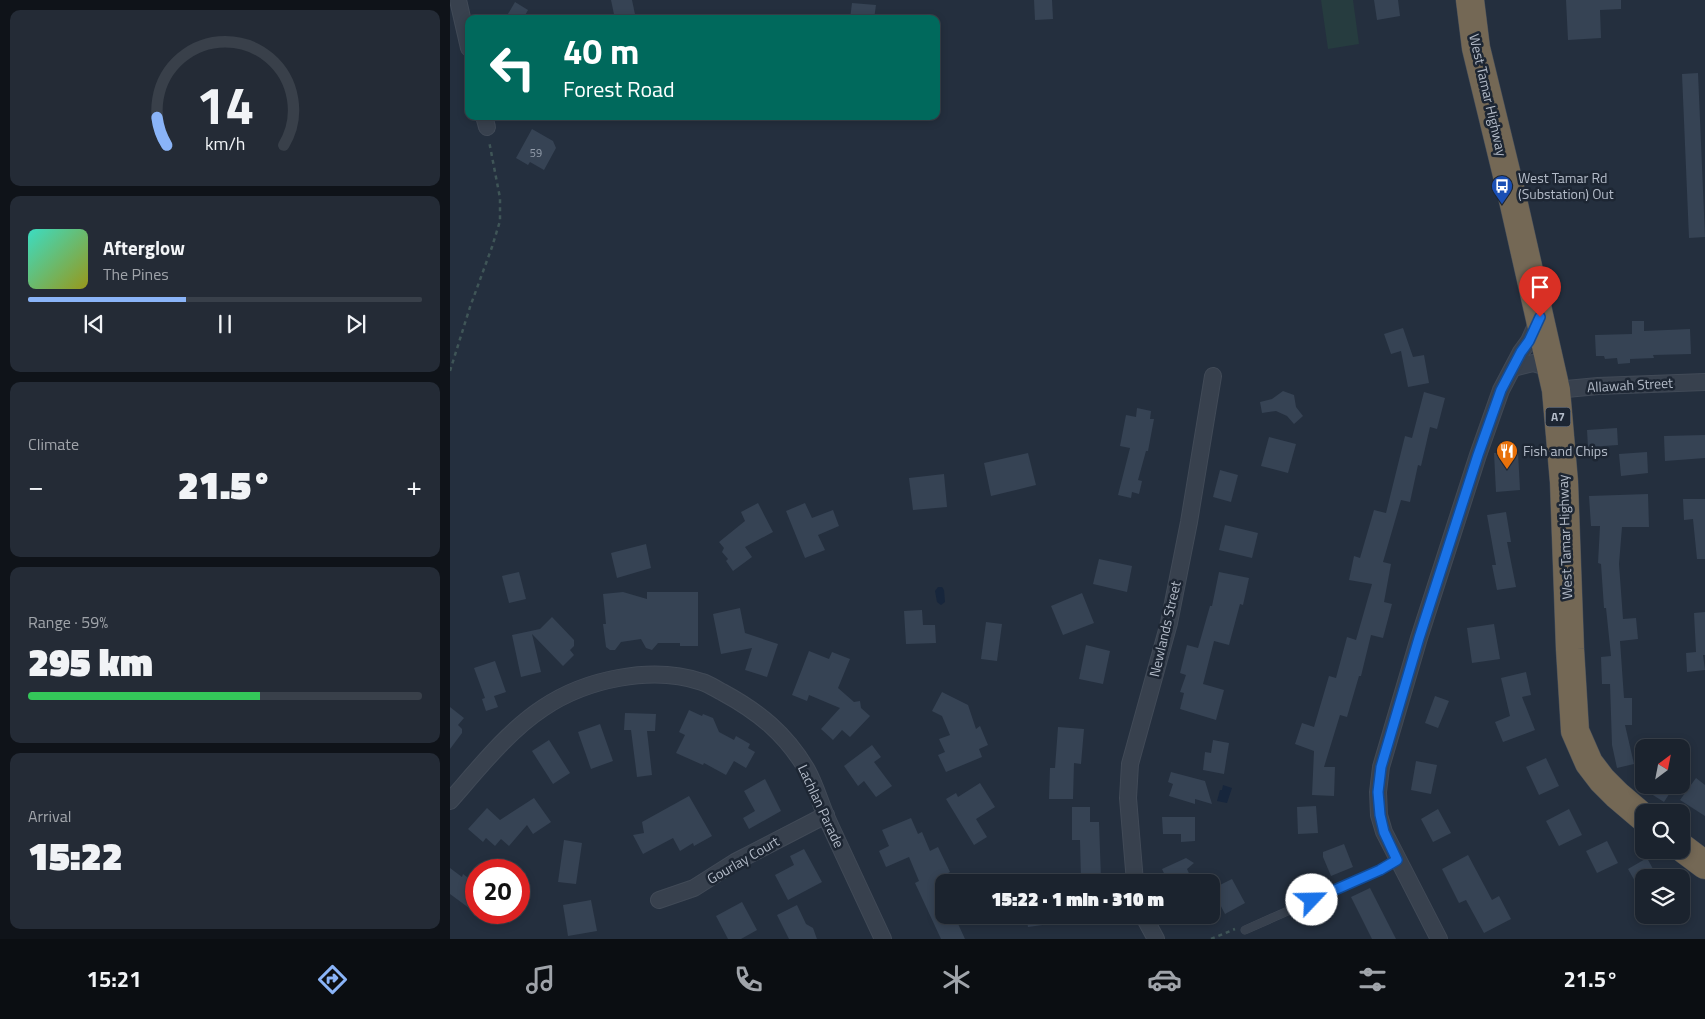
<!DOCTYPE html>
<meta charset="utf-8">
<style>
:root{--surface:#1b232e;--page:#242b36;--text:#f1f3f6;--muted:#a0a4aa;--line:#39404a;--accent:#8ab4f8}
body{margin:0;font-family:"Titillium Web",sans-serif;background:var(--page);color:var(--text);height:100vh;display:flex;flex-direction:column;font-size:19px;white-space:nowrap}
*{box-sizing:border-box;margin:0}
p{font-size:16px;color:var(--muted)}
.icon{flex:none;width:28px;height:28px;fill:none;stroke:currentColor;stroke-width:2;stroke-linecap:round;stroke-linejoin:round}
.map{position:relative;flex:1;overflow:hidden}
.details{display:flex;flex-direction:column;gap:10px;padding:10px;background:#0f1319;width:450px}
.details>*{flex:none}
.guide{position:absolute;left:15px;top:15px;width:475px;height:105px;border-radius:10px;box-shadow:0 2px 8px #0003,0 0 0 1px var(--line);background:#00695c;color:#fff;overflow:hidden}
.needle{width:32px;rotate:32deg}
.buttons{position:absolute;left:1185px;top:739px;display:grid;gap:10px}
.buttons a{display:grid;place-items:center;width:55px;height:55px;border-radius:10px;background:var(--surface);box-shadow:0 2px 8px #0003,0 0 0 1px var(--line);font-size:25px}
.speed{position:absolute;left:15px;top:859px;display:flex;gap:10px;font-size:25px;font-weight:700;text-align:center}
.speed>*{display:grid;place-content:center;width:65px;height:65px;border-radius:50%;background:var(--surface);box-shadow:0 2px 8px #0003,0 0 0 1px var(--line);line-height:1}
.speed .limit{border:8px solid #d22;background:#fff;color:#111}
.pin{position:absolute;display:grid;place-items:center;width:42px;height:42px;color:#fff;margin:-51px -21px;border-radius:50% 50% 50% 0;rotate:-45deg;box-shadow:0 0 5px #0007}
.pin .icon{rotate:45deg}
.me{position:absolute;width:55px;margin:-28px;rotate:66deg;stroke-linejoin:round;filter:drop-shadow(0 0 4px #0008)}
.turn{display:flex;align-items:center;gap:18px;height:105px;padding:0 15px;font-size:22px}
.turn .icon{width:65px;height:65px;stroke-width:2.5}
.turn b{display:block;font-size:35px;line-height:42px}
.big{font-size:38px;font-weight:800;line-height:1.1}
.details .widget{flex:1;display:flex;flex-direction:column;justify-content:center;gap:8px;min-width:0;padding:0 18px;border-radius:10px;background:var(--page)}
.details .dial{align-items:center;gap:0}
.dial svg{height:130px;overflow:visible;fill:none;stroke:var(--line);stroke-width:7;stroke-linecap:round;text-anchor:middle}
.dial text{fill:var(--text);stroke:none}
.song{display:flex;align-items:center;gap:15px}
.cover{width:60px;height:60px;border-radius:8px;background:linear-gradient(135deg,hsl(170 70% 55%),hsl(60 70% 35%))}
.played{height:5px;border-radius:2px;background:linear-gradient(90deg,var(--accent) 40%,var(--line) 40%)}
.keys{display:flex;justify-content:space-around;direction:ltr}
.heat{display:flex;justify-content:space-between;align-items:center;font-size:28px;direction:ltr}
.charge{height:8px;border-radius:4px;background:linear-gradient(90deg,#34c759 59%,var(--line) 0)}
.trip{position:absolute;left:485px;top:874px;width:285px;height:50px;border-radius:10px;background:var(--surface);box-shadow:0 2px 8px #0003,0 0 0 1px var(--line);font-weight:800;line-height:50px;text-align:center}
.tab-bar{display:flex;height:80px;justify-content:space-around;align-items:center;background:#0b0e12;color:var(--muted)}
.tab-bar .icon{width:35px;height:35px}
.tab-bar .current{color:var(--accent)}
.tab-bar b{font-size:22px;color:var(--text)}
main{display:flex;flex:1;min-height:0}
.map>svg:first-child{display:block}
.green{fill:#263c3f}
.water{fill:#17263c}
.building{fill:#364354}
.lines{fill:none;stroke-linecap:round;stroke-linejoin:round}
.lane-casing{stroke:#414a57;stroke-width:9}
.street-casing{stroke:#414a57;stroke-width:18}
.highway-casing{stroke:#434c59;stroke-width:29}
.path{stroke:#3f5557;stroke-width:2.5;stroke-dasharray:4 4;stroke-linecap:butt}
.lane{stroke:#38414e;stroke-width:8}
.street{stroke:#38414e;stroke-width:16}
.highway{stroke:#746855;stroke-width:28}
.route-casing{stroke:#114b97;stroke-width:12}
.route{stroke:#1a73e8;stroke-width:9}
.labels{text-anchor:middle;stroke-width:5;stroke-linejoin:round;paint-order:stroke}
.number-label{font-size:11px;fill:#929caa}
.shield{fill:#1d2633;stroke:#878f9c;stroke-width:1}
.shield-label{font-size:12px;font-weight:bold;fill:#b4bcc9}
.street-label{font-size:14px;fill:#b4bcc9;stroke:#1d2633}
.poi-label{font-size:14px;fill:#b4bcc9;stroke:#1d2633;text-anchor:start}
</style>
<main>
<section class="details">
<div class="widget dial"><svg viewBox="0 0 100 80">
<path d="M14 69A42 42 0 1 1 86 69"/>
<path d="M14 69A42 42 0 0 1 8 52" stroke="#8ab4f8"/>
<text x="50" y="56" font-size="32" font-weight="700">14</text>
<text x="50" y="72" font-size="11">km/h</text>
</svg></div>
<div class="widget">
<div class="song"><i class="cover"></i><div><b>Afterglow</b><p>The Pines</p></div></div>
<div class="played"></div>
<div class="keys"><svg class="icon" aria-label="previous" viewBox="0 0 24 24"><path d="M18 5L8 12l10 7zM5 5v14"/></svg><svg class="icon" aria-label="pause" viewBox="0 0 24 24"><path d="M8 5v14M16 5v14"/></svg><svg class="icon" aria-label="next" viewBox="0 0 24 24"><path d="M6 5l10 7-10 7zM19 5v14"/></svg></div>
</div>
<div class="widget"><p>Climate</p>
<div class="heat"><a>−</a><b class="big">21.5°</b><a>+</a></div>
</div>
<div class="widget"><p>Range · 59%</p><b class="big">295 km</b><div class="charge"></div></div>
<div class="widget"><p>Arrival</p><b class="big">15:22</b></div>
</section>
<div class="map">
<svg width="1255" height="939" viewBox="0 0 1255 939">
<rect width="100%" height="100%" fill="#242f3e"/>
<path class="green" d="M871,0H903L909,44L878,49Z"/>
<g class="water">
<path d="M488,587H492L494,590L495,602L491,605L487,602L485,591Z"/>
<path d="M773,785L782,788L777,803L767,801L770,790H772Z"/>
</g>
<g class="building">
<path d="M161,0H182L186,19H165Z"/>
<path d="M584,0H602L603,19L585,20Z"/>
<path d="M924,0H948L950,16L927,20Z"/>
<path d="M1116,0H1171V9L1150,10L1151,38L1118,40Z"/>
<path d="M65,2L78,10L73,19H55Z"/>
<path d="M402,3L426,5L424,19H400Z"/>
<path d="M1248,73L1255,237L1239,238L1232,74Z"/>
<path d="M82,129L103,141L106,148L94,170L80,162L78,165L66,158Z"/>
<path d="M1182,321H1194V331L1240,329L1241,354L1203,355L1204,358L1180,359V363L1168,364L1167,358L1155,359L1154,356H1146L1145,335L1182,334Z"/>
<path d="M953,328L963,357L974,355L979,383L958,387L951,351L941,354L934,334Z"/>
<path d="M833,391L844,395L846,407L853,416L844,424L837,416L826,411L812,413L810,402L822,399Z"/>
<path d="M974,392L995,398L987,429L980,427L971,466L968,465L960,502L951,500L933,562L941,564L934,602L942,604L933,638L921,635L911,676H909L897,717L890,715L874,767H885L884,796L862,795L864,751L845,744L852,723L864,727L879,676L886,678L897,637L906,640L922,584L899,580L904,556L910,558L924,510L936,513L955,436L962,438Z"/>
<path d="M687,408L701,411L700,419H704L698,451H696L688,480L692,481L689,494L682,492L681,498L668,495L680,448L670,446L676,415L686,417Z"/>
<path d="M1167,428L1168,445L1138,447L1137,430Z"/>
<path d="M1255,435V458L1215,461L1214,436Z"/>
<path d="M819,437L846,444L838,473L811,466Z"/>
<path d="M1068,452L1070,490L1046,492L1044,453Z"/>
<path d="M1197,452L1198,473L1171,476L1169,454Z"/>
<path d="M578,453L586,485L541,496L534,463Z"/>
<path d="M770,470L788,475L781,502L763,497Z"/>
<path d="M494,474L497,507L463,510L459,478Z"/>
<path d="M1198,494L1199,527H1172L1169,564L1173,619L1186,618L1188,639L1170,641L1174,698H1182V725H1175L1184,764L1167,768L1162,745L1160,684H1152L1151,657L1161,656L1156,608H1154L1151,564L1148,563L1150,526H1141L1139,496Z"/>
<path d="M1233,499H1255V559H1247L1243,519L1234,520Z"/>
<path d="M308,503L323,532L295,547L302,557L283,571L276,561L278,559L272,552L274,548L269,542L295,521L291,512Z"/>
<path d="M355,503L362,518L383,510L389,526L368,535L375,550L355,558L336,511Z"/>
<path d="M1056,512L1061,542H1057L1066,587L1047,590L1042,565H1046L1037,515Z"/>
<path d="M775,525L808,533L802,558L769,550Z"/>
<path d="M196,544L201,568L167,578L161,553Z"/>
<path d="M649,559L682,566L677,592L643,584Z"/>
<path d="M69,572L76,599L59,603L52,576Z"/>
<path d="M769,572L799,578L793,605L790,604L779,645L764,641L753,684L774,690L766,720L730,709L734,693L730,692L736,675L730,673L737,645L748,648L760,606H762Z"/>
<path d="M173,592L197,599V592H248V646H230V643H208L202,650L196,648L191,639L171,642L165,650H160L156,647L153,624H156L153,594Z"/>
<path d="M632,593L644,623L613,635L601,606Z"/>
<path d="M290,608L295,633L328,644L317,677L295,670L302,648L271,654L263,614Z"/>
<path d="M472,610L473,625H485L486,643L456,644L454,611Z"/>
<path d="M1255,612V655H1253L1255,670L1237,672L1236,653L1246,652L1244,613Z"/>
<path d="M102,617L124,640V646L120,650L124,655L113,666L82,634L91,672L71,677L62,635L90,629Z"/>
<path d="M536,622L552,624L547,661L531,659Z"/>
<path d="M1044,624L1050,659L1022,663L1017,628Z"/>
<path d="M636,645L660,651L653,684L629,679Z"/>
<path d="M359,651L379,659L382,652L400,659L388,688L404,702L410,701L411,708L420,716L400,737L392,730L383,740L371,729L390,708L359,695L357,701L342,695Z"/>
<path d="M45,661L56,692L44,696L48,707L36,711L32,699L35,698L24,668Z"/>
<path d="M1076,672L1081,695L1072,697L1085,730L1053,742L1045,722L1060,716L1051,678Z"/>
<path d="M492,692L518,705L526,729L530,726L538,745L529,749L532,757L496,772L488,755L495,752L489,739L500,735L492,716L482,711Z"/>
<path d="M985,696L999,701L988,728L975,723Z"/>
<path d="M0,707L14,718L8,725L12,729V733L0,749Z"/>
<path d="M239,710L252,716L253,714L263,718L269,732L284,740L286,736L300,744L298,748L305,752L296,768L284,761L276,775L254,763L253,765L226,753L235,735L229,732Z"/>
<path d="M175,713L206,714L205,731H197L202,775L187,777L181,730H174Z"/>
<path d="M150,724L163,761L141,769L128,732Z"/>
<path d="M608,727L634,729L631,764L624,763L623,799H599L600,768H605Z"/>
<path d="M99,740L120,773L103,784L82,751Z"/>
<path d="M763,740L779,743L774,774L753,770L755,752L761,753Z"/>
<path d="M422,745L431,757L424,762L442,786L426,797L414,781L408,786L394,766Z"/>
<path d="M1096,758L1109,786L1089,795L1076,767Z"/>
<path d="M966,761L987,765L981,794L961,790Z"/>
<path d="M721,772L755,781L762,804L745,799V804L719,796L723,784L718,782Z"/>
<path d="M1246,778L1255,785V816L1230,800Z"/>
<path d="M315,779L331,811L299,829L293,818L305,811L294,791Z"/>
<path d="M530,783L545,807L526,819L537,837L524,845L496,799L506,793L508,797Z"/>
<path d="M1187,785H1225L1214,802Z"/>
<path d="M239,796L262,836L244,846L243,843L230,851L223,838L193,854L183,835L194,833L192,822Z"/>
<path d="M84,798L101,822L83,834L77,825L59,846L51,839L45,846L36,838L33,842L18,829L37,808L50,820Z"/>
<path d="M866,806L868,833L848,834L847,807Z"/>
<path d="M622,807H640V822H649L651,879L631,880L630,840H622Z"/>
<path d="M988,809L1001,833L983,842L971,819Z"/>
<path d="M1119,809L1132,835L1109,846L1096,821Z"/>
<path d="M712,817H745V841L731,842V834H713Z"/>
<path d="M461,818L468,834L472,832L480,851L488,847L500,872L494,875V915H504L515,939H491L465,883L469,881L459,857L436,867L429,851L439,846L432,830Z"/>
<path d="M114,840L132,843L126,884L108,882Z"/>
<path d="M1157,841L1168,863L1147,873L1136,851Z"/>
<path d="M894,844L903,867L881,876L873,857V852Z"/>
<path d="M354,849L372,882L338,900L325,875L344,865L340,856Z"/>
<path d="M1018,855L1042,900L1049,896L1061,919L1034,933L1016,900L1009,903L992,869Z"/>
<path d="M736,858L744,863L737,869L743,882H718L712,869Z"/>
<path d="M1197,858L1208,878H1194V897L1178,869Z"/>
<path d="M0,868L12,877L13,874L26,884V898L19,908L0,894Z"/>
<path d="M782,879L795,903L775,914L762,889Z"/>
<path d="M920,888L946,939H922L901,897Z"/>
<path d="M141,900L147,931L118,936L113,905Z"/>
<path d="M292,902L307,930L291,939H278L266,916Z"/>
<path d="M347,905L356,924L363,928L367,939H339L327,915Z"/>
<path d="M576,915H614V922L578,927Z"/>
</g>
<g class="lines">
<g class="lane-casing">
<path id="lane" d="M795,930L930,870L947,860"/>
</g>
<g class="street-casing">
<g id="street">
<path d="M8,0L19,48"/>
<path d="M34,116L37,127"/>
<path d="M1063,368L1083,363L1101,368"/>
<path d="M1106,390L1148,386L1255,382"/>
<path d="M0,801C28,769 58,731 93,708C136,679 202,665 252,682C259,684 266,689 272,692C309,712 336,734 357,770C366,786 371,806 379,823C397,861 415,900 433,939"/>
<path d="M685,882L678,798L680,764L719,623L739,522L763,376"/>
<path d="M209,900L244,888L285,862L376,815"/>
<path d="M693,915L706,939"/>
<path d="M989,939L934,832L929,815L928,792L931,767L969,638L1028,455L1051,390L1071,352L1079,341L1089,319"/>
</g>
</g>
<g class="highway-casing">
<g id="highway">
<path d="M1020,0L1026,48L1063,200L1106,390L1114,482L1120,649L1125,731L1139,763L1152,780L1167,795L1194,818"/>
<path d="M1231,847L1255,865"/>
</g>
</g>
<g class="path">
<path d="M0,371L20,307L42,247L50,221V198L39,141"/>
<path d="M761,939L785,929"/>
</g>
<use href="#lane" class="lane"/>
<use href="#street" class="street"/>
<use href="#highway" class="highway"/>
</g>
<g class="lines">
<g class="route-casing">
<path id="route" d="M862,900L930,870L947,860L934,832L930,815L928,792L931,767L969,638L1028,455L1051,390L1071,352L1079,341L1090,317"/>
</g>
<use href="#route" class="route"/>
</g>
<defs>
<g id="bus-pin" transform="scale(1.125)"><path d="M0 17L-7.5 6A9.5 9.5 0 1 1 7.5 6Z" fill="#1a4fb4" stroke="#1d2633"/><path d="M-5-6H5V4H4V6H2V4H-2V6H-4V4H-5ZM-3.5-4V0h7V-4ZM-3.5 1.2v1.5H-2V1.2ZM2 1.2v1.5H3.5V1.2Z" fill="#fff"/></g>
<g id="restaurant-pin" transform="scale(1.125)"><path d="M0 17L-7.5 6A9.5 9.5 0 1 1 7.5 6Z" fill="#e8710a" stroke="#1d2633"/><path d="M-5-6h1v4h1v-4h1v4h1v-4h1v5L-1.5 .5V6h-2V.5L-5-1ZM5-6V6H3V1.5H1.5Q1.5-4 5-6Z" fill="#fff"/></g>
</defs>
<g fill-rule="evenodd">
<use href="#bus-pin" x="1052" y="186"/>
<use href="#restaurant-pin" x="1057" y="451"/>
</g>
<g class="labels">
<g class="number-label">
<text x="86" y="157">59</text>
</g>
<rect class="shield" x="1095.5" y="407.5" width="25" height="19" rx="4"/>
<g class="shield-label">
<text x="1108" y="421">A7</text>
</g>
<g class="street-label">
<text transform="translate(1038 95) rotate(77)" y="5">West Tamar Highway</text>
<text transform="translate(1180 385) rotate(-3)" y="5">Allawah Street</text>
<text transform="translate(1115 537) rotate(-92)" y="5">West Tamar Highway</text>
<text transform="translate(715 629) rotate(-77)" y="5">Newlands Street</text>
<text transform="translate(371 806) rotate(65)" y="5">Lachlan Parade</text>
<text transform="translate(293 860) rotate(-30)" y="5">Gourlay Court</text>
</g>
<g class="poi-label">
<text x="1068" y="183">West Tamar Rd<tspan x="1068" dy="16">(Substation) Out</tspan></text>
<text x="1073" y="456">Fish and Chips</text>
</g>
</g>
</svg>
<div class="buttons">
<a><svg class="needle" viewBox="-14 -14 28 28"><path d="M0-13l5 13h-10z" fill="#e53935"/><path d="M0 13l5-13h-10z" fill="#a0a4aa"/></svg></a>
<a><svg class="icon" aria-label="search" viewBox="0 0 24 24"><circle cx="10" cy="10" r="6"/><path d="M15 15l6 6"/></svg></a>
<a><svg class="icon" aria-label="layers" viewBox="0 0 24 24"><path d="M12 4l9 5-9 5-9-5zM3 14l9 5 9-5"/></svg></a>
</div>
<div class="speed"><div class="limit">20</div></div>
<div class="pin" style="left:1090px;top:317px;background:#d93025"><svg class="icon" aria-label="arrive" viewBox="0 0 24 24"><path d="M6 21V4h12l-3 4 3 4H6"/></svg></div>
<svg class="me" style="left:862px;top:900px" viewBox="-20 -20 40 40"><circle r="19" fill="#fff"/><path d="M0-13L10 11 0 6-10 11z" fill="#1a73e8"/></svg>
<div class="trip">15:22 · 1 min · 310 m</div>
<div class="guide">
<div class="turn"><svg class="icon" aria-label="left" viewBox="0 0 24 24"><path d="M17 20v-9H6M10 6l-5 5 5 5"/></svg><div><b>40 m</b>Forest Road</div></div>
</div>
</div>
</main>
<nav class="tab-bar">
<b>15:21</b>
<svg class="icon current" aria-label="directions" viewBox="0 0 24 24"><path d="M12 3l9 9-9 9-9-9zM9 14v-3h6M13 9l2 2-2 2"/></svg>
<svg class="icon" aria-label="music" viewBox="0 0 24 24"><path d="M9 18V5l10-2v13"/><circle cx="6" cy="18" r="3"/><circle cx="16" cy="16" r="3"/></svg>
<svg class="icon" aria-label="phone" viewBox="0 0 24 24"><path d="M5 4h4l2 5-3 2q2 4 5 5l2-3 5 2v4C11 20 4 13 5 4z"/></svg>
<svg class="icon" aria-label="climate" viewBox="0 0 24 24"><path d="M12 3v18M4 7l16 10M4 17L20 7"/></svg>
<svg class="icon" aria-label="car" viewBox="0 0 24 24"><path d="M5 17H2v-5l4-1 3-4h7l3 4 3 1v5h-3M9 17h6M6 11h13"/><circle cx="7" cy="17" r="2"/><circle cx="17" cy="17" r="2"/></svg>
<svg class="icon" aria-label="filters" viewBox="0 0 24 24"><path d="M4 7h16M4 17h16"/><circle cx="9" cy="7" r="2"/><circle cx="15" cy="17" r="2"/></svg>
<b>21.5°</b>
</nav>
